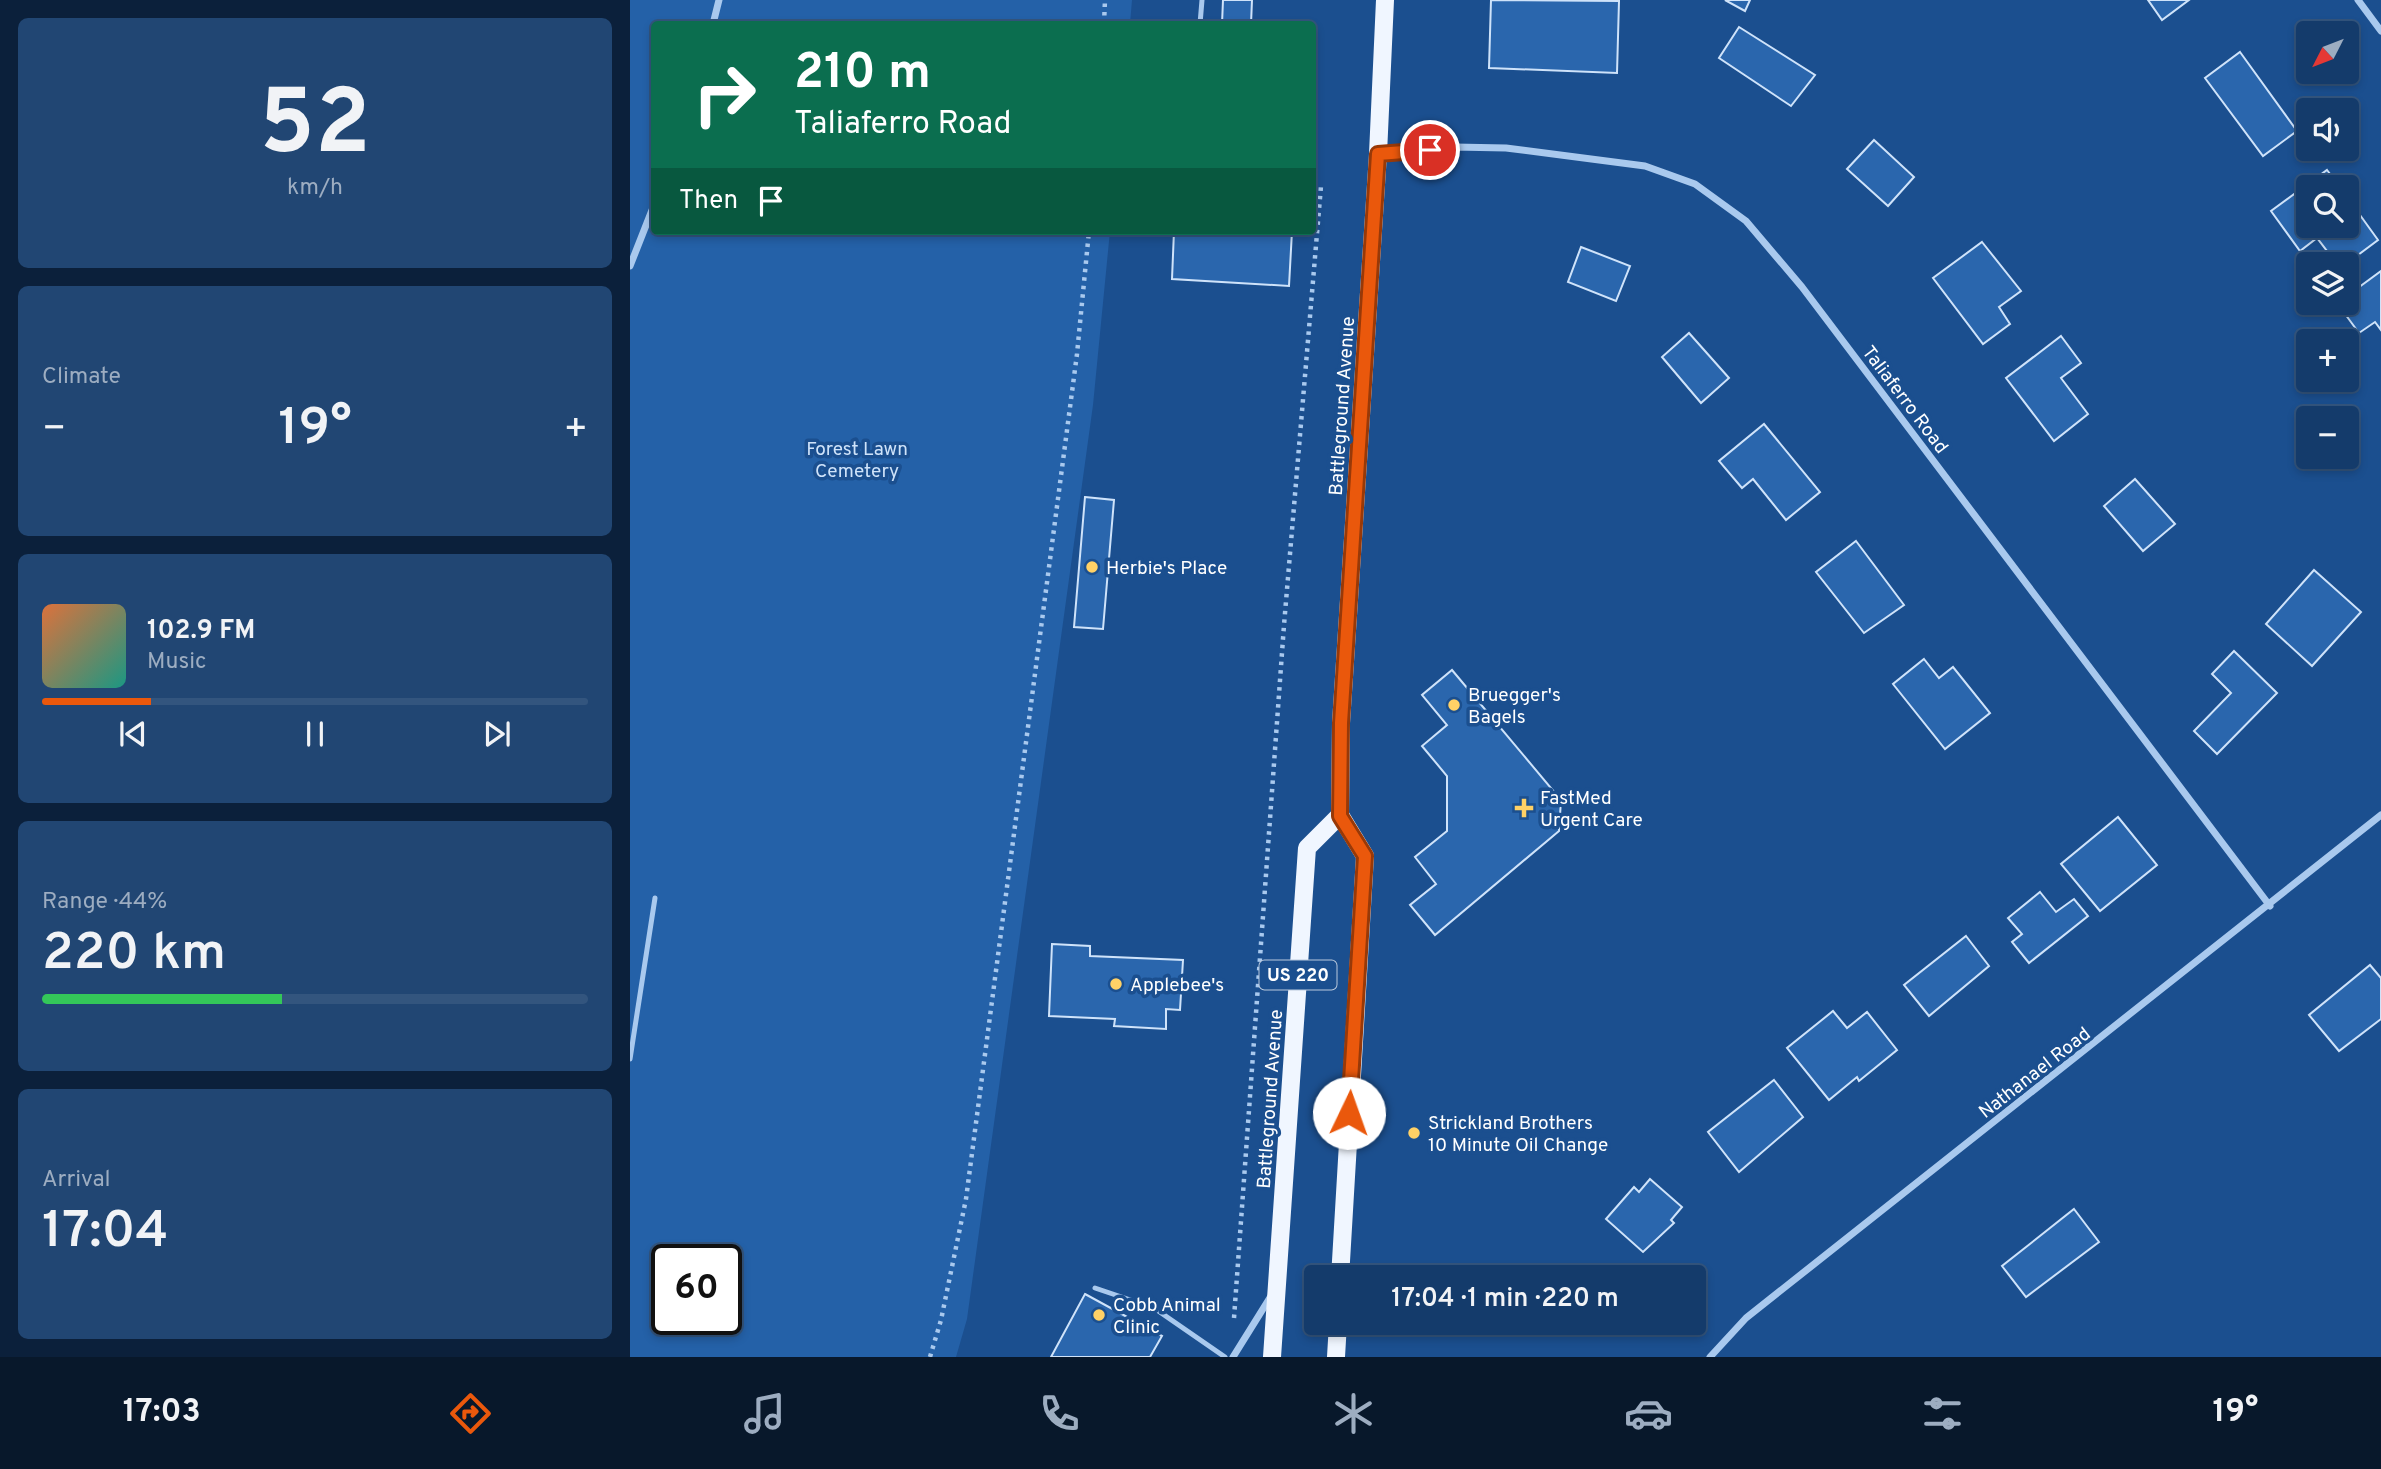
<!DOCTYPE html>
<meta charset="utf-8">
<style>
:root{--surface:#143b6b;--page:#214673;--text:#f1f3f6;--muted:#9dadc1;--line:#33557e;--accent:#ea580c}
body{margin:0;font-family:Overpass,sans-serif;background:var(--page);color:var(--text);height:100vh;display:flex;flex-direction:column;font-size:26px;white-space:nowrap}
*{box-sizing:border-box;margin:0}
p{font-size:23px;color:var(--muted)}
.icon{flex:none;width:38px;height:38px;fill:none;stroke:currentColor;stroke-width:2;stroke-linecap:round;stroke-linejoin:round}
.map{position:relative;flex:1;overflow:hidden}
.sheet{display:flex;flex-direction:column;gap:18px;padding:18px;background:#0b203b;width:630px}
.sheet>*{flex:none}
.banner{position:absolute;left:21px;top:21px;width:665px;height:214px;border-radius:7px;box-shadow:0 4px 10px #0003,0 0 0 2px var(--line);background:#0b6e4f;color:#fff;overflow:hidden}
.needle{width:46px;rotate:228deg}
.controls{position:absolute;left:1666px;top:21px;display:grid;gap:14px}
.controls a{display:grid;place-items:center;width:63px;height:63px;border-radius:7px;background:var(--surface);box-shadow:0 4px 10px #0003,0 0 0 2px var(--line);font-size:35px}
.speed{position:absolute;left:21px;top:1244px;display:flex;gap:14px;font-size:35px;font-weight:700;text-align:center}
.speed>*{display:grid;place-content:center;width:91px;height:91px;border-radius:50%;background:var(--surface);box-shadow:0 4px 10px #0003,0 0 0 2px var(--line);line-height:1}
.speed .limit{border:4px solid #111;border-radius:10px;background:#fff;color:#111}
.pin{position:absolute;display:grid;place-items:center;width:60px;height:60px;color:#fff;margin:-30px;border:4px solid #fff;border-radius:50%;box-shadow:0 2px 7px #0007}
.me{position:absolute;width:77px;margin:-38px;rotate:3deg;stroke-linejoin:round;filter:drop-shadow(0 0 5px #0008)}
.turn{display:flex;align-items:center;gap:24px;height:147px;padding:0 28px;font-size:32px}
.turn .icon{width:91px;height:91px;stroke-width:2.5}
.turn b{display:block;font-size:49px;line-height:60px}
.then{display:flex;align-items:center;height:66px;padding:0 28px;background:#0003;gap:14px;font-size:26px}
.big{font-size:52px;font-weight:600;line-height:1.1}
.sheet .widget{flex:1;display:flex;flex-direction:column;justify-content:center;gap:10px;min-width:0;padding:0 24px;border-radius:10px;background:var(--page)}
.sheet .dial{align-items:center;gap:0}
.dial b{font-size:91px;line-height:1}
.song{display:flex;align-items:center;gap:21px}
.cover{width:84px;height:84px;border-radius:10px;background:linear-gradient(135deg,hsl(20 70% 55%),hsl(170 70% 35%))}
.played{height:7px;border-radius:4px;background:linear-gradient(90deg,var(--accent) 20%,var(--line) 20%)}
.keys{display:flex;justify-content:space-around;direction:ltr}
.heat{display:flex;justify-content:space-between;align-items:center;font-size:38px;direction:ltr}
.charge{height:10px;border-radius:5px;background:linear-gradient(90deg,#34c759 44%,var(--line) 0)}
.trip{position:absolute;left:674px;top:1265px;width:402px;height:70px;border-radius:7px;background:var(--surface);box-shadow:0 4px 10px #0003,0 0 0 2px var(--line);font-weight:600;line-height:70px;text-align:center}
.tab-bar{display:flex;height:112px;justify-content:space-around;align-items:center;background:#08182b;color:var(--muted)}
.tab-bar .icon{width:49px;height:49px}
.tab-bar .active{color:var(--accent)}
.tab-bar b{font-size:32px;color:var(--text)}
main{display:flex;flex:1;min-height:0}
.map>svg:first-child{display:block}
.green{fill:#2461a8;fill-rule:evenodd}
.building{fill:#2a66ad;stroke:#cfe3fa;stroke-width:2}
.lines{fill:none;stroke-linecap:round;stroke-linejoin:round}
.path{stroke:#a9c9ee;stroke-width:4.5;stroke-dasharray:3.5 5;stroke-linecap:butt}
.service{stroke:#a9c9ee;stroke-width:5}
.minor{stroke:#a9c9ee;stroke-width:7}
.primary{stroke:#f0f6ff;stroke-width:18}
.route-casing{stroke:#983908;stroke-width:18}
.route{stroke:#ea580c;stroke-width:12}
.poi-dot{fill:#ffd166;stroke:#1b4f8f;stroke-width:2.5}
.labels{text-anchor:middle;stroke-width:7;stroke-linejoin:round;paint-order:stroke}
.shield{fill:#1b4f8f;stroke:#bbcadd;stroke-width:2}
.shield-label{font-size:18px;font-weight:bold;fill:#fff}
.street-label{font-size:19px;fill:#fff;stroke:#1b4f8f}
.park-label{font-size:19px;fill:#cfe3fa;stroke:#1b4f8f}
.poi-label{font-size:19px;fill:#fff;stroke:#1b4f8f;text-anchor:start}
</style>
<main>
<section class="sheet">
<div class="widget dial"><b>52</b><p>km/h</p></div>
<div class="widget"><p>Climate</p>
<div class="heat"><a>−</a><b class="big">19°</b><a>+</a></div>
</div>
<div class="widget">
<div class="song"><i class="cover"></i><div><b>102.9 FM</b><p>Music</p></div></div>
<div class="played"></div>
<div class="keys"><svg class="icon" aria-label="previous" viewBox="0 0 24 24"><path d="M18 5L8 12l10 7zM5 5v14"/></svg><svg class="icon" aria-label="pause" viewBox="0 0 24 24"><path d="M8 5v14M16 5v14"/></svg><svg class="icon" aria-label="next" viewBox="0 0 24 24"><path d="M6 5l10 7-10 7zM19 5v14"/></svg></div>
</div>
<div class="widget"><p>Range · 44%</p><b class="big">220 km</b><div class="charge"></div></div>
<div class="widget"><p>Arrival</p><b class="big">17:04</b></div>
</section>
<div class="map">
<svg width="1751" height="1357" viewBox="0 0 1751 1357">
<rect width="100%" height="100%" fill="#1b4f8f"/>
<path class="green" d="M0,0H502L500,24H24V231H480L463,405L337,1319L326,1357H0ZM37,1260H96V1320H37Z"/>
<g class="building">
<path d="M593,0H622L621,24H592Z"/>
<path d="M861,0L989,1L987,73L859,68Z"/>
<path d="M1095,0H1120L1115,11Z"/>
<path d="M1518,0H1559L1532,20Z"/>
<path d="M1109,27L1185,75L1161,106L1089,58Z"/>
<path d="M1610,52L1667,131L1633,156L1575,78Z"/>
<path d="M1244,140L1284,177L1258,206L1217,169Z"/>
<path d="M1697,170L1710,187H1678V226H1717V197L1748,240L1716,264H1707L1687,238L1670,251L1641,211Z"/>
<path d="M544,231H662L659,286L542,279Z"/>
<path d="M1352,242L1391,291L1369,307L1380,324L1353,344L1303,278Z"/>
<path d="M951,247L1000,266L986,301L938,282Z"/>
<path d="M1751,271V330L1745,322L1729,333L1707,303H1717V296Z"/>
<path d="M1059,333L1099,378L1071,403L1032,357Z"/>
<path d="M1431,336L1451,363L1431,378L1458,414L1424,441L1376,378Z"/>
<path d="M1134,424L1190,492L1156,520L1123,479L1112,488L1089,461Z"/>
<path d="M1505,479L1545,524L1513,551L1474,506Z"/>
<path d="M455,497L484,500L473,629L444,627Z"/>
<path d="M1226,541L1274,605L1234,633L1186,572Z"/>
<path d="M1684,570L1731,612L1682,666L1636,624Z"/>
<path d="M1604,651L1647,693L1587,754L1564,731L1601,693L1582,674Z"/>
<path d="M1294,659L1309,678L1323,667L1360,713L1315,749L1263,684Z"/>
<path d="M822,670L931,800L929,831L805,935L780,905L806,884L785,857L817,831V776L792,746L817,725L792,695Z"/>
<path d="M1488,817L1527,865L1470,911L1431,864Z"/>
<path d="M1410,892L1426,912L1444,899L1458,916L1399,963L1382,942L1392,934L1378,918Z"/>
<path d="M1336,936L1359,966L1299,1016L1274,985Z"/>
<path d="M422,944L460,946V956L553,960L550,1010L536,1009V1029L484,1026L485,1019L419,1016Z"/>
<path d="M1740,965L1751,978V1019L1709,1051L1679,1015Z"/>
<path d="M1203,1011L1217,1028L1237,1012L1267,1050L1229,1081L1227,1077L1199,1100L1157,1048Z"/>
<path d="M1144,1080L1173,1117L1109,1172L1078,1132Z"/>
<path d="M1020,1179L1052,1207L1041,1220L1044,1223L1013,1252L976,1219L1004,1187L1009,1192Z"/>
<path d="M1444,1209L1469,1242L1396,1297L1372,1266Z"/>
<path d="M455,1294L532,1336L520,1357H421Z"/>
</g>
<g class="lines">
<g class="path">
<path d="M474,24L475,0"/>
<path d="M604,1318L654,625L691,186"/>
<path d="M300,1357L311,1320L336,1199L447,354L459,231"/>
</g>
<g class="service">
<path d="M570,24L572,0"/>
<path d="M0,1059L25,898"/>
<path d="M465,1288L524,1308L595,1357"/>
</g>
<g class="minor">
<path d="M1728,0L1751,31"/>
<path d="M83,24L89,0"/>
<path d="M749,154L824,147L876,148L1015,166L1065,184L1116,221L1172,287L1640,906"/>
<path d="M0,266L24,205"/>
<path d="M603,1357L641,1296"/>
<path d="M1080,1357L1116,1318L1751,815"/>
</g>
<g class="primary">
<path d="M710,1278L735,856L710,815L711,723L748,154L755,0"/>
<path d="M642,1357L677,848L710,815"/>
<path d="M706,1357L708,1323"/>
</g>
</g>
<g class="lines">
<g class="route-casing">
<path id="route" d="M719,1113L735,856L710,816L711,723L748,154L800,150"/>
</g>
<use href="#route" class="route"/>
</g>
<g class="poi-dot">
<circle cx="462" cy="567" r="7"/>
<circle cx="824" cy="705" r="7"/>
<path d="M890.5 797.5h7v7h7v7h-7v7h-7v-7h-7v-7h7z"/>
<circle cx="486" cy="984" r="7"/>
<circle cx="784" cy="1133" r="7"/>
<circle cx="469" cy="1315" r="7"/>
</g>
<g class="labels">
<rect class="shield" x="629.5" y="960.5" width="77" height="29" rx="5"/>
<g class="shield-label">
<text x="668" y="981">US 220</text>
</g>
<g class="street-label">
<text transform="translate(1276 399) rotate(53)" y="7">Taliaferro Road</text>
<text transform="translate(711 406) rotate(-86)" y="7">Battleground Avenue</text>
<text transform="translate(1404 1072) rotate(-38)" y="7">Nathanael Road</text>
<text transform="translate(639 1099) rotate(-86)" y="7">Battleground Avenue</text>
</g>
<g class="park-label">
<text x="227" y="455">Forest Lawn<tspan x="227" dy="22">Cemetery</tspan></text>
</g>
<g class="poi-label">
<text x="476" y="574">Herbie's Place</text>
<text x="838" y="701">Bruegger's<tspan x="838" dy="22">Bagels</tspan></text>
<text x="910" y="804">FastMed<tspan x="910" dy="22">Urgent Care</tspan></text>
<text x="500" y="991">Applebee's</text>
<text x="798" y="1129">Strickland Brothers<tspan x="798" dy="22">10 Minute Oil Change</tspan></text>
<text x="483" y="1311">Cobb Animal<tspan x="483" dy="22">Clinic</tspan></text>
</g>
</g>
</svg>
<div class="controls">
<a><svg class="needle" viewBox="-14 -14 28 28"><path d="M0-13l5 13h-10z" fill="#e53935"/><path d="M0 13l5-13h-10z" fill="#9dadc1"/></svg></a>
<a><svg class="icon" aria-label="sound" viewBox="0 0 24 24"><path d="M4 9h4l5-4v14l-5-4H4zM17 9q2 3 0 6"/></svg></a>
<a><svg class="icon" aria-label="search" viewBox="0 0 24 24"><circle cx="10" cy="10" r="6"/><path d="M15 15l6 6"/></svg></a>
<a><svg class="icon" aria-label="layers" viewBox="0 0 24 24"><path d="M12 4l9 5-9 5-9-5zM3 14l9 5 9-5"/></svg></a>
<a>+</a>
<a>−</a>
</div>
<div class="speed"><div class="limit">60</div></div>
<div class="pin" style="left:800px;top:150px;background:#d93025"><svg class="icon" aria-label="arrive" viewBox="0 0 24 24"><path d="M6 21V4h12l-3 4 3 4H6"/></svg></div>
<svg class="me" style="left:719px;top:1113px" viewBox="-20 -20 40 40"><circle r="19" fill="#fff"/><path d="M0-13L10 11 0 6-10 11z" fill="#ea580c"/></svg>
<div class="trip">17:04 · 1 min · 220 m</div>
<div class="banner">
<div class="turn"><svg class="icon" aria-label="right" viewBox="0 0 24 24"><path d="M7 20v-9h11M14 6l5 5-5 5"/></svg><div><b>210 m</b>Taliaferro Road</div></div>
<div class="then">Then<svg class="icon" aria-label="arrive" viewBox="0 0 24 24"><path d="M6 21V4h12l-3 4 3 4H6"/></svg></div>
</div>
</div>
</main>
<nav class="tab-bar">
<b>17:03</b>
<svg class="icon active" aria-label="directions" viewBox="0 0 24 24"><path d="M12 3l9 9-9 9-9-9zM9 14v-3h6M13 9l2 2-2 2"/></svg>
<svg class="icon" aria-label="music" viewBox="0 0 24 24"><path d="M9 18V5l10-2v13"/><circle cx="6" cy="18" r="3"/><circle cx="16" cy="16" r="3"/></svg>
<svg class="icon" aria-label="phone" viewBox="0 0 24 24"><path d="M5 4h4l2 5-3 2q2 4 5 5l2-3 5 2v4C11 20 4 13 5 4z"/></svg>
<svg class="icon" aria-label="climate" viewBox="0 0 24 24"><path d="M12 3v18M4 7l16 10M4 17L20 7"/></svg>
<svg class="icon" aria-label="car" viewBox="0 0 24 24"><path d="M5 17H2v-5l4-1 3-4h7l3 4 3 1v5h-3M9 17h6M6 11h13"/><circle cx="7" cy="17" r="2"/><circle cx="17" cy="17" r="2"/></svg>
<svg class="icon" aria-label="filters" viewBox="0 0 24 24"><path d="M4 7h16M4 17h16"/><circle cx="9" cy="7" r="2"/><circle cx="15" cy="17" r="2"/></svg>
<b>19°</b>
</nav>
